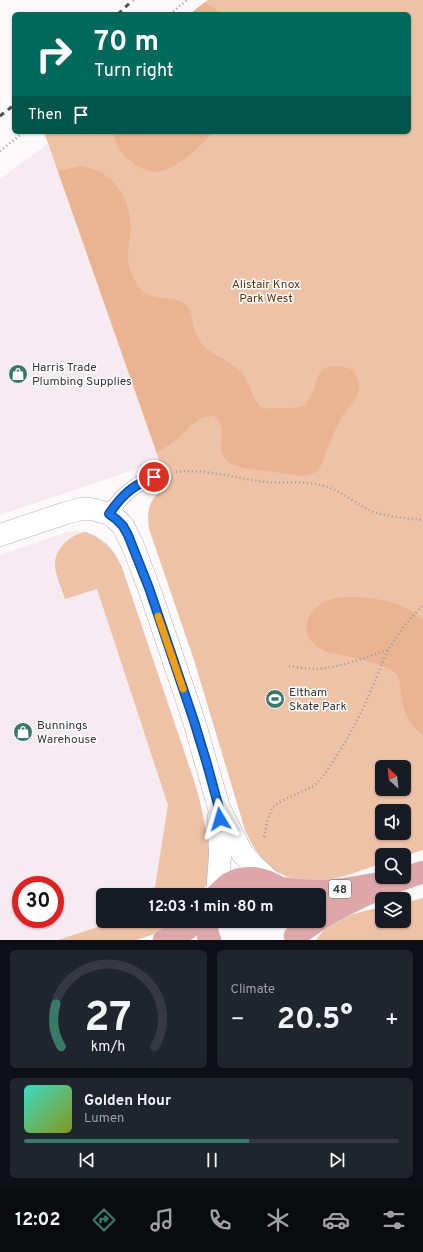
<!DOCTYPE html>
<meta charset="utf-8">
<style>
:root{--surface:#171b24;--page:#20242c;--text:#f1f3f6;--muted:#9ea1a6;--line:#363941;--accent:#397967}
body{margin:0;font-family:Overpass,sans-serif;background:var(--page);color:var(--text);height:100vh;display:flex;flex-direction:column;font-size:15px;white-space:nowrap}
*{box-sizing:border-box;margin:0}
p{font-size:13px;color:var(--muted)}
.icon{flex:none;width:22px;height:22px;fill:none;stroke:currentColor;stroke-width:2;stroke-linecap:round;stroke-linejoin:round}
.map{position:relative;height:940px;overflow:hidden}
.sheet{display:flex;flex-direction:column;gap:10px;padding:10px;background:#0d0f14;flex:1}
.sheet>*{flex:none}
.guide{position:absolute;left:12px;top:12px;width:399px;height:122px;border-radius:6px;box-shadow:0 1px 3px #0004;background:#00695c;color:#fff;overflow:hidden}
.needle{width:26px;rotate:333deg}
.buttons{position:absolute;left:375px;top:760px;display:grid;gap:8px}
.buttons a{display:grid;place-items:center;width:36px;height:36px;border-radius:6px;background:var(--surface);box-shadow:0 1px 3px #0004;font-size:20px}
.speed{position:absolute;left:12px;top:876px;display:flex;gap:8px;font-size:20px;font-weight:700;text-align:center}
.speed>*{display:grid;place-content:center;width:52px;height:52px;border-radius:50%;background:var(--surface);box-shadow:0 1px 3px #0004;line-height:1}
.speed .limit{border:6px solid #d22;background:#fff;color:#111}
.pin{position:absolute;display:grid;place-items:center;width:34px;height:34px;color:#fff;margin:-17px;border:2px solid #fff;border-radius:50%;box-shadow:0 1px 4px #0007}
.me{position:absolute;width:44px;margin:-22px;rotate:353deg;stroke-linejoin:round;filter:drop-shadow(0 0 3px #0008)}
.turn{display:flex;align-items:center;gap:14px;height:84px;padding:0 16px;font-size:18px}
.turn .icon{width:52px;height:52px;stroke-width:2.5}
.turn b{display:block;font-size:28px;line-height:34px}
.then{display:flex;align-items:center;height:38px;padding:0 16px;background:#0003;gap:8px;font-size:15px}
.big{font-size:30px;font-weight:700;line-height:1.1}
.sheet .card{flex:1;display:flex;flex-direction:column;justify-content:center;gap:6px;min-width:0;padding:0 14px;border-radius:6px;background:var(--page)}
.sheet .dial{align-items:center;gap:0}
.dial svg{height:104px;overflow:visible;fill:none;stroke:var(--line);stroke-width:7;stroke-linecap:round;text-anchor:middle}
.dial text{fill:var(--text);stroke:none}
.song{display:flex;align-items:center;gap:12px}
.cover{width:48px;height:48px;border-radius:6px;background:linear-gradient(135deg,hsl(170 70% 55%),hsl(70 70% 35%))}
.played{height:4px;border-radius:2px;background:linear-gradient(90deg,var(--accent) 60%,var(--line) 60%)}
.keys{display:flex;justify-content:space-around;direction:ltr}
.heat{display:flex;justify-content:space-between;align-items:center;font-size:22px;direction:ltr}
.sheet .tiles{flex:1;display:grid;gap:10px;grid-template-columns:1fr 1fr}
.card:last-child{grid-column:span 2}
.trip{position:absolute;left:96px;top:888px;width:230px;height:40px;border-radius:6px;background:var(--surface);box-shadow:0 1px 3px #0004;font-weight:700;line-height:40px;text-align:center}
.dock{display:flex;height:64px;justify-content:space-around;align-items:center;background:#090b0e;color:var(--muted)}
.dock .icon{width:28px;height:28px}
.dock .active{color:var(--accent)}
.dock b{font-size:18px;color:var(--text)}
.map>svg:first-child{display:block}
.built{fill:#f7eaf0;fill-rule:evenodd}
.green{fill:#eec2a7;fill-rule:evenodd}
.forest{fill:#eab493}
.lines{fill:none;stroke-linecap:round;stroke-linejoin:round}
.lane-casing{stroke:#b6b1b4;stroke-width:16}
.street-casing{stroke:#b6b1b4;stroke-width:23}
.primary-casing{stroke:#d7d7d7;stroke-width:23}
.path{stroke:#9f9b9d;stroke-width:2.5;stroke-dasharray:1 3;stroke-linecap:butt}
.lane{stroke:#fff;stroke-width:15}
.street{stroke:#fff;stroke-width:22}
.primary{stroke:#dda7a9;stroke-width:22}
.rail{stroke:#4f4d4e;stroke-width:3;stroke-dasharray:5 5;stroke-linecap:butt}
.route-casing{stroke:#114b97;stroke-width:10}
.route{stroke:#1a73e8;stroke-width:7}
.slow{stroke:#f59e0b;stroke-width:7}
.labels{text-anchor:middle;stroke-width:3;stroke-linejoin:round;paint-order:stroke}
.shield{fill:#fff;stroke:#737272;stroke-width:1}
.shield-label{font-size:11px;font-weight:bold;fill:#373536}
.park-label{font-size:12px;fill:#623009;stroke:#fff}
.poi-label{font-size:12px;fill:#373536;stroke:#fff;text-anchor:start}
</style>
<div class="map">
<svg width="423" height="940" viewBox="0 0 423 940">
<rect width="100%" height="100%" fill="#fdf8fa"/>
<g class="built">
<path d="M48,144L160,461L0,515V179Z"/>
<path d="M76,531L86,532L97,536L108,544L115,553L121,565L128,583L195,781L205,820L208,839L203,893L202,895H103V921H180L155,934L137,940H0V555L64,533ZM21,885H55V919H21Z"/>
</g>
<g class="green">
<path d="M208,0H423V850L404,856V855H382V863C362,870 341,879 320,881C282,884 259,863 245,830L194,660L149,529C146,509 150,496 168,486L44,132H409V14H190ZM382,767H404V789H382ZM382,811H404V833H382Z"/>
<path d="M86,532C105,540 112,548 121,565L194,781L199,798L208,839L210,859L207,882L202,895H132L155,887L168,805L97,589L65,599C62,589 56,577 55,566C54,549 71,534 86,532Z"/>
<path d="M423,898V940H316C330,918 358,912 382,907V921H404V903Z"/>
<path d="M109,921H180L168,929L137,940H58L110,923Z"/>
</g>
<g class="forest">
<path d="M205,2L222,14H190Z"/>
<path d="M113,132H213C201,146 174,172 155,172C146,171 136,166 130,161C121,154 115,143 113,132Z"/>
<path d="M81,166C84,167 89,167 92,169C114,175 128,197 130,219C132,230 129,241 128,252C127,266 133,283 144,292C156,302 176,294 187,306C192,311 192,321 194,328C195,333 199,340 202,344C204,347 208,350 211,352C222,359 235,364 243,374C249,382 254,404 263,408C267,409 279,408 284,408C291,408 302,408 307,402C319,389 312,366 336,366C341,366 346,367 351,369C357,374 360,384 359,391C357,398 347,409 342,416C336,427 332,438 327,449C325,455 323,463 319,469C316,473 309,475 303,476L243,468L229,463L224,458L221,449L222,431L220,423L214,416C197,415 189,429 178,438C172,444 164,448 157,452L58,171Z"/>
<path d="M348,597C375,597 403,601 423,620V736C408,721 404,715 401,693C400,687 400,680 397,675C390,664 341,655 327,652C321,649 315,646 311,641C301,627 310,609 324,602C332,598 340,597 348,597Z"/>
</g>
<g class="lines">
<g class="lane-casing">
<path id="lane" d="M109,514C122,495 133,485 154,477"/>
</g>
<g class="street-casing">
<g id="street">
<path d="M0,535L66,513L81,509H92L109,514L116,519L123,526L133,546L150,591L194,721L219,808L242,853L254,866L270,881"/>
<path d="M217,894L220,856L219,816"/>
</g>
</g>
<g class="primary-casing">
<g id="primary">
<path d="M281,888C294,890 307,891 321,891C347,890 373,884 398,880"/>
<path d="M216,895C220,892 224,887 228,884C248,872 272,879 287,895"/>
<path d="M319,920C351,900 387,884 423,872"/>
<path d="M206,921L208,936L210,940"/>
<path d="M295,936L317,921"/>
<path d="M164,940L187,929L196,921"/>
</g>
</g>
<g class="path">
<path d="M170,14L187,0"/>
<path d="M0,151L24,132"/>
<path d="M176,472C204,468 238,479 266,482C285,484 305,480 324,486C341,491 354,502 369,510C383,517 408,518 423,520"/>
<path d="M289,666C297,667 306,669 314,669C337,669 366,657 388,650"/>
<path d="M264,837L268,819L272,808L281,801L314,786L325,774L346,741L363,709L388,650L404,626L423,605"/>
</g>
<use href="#lane" class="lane"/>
<use href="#street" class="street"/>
<use href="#primary" class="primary"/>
<g class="rail">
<path d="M118,14L133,0"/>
<path d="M0,116L14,105"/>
</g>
</g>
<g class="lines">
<g class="route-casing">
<path id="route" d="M154,477C133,485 122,495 109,514L116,519L123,526L128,535L149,588L194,721L207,764L219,808L220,819"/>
</g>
<use href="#route" class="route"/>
<path class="slow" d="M158,616L183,689"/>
</g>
<defs>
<g id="shop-disc" transform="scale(1)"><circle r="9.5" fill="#397967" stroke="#fff"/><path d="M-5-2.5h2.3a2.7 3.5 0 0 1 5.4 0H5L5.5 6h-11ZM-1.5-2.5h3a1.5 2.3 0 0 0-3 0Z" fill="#fff"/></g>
<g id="stadium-disc" transform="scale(1)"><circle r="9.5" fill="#397967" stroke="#fff"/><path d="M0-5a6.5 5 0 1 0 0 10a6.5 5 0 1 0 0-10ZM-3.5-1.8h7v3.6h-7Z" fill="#fff"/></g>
</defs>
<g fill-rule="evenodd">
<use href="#shop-disc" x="18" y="374"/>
<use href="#stadium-disc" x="275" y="699"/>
<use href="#shop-disc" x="23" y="732"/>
</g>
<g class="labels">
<rect class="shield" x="329" y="880" width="22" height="18" rx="3"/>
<g class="shield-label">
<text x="340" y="893">48</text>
</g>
<g class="park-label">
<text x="266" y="288">Alistair Knox<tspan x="266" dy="14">Park West</tspan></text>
</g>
<g class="poi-label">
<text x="32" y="371">Harris Trade<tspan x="32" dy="14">Plumbing Supplies</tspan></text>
<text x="289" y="696">Eltham<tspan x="289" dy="14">Skate Park</tspan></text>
<text x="37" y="729">Bunnings<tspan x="37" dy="14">Warehouse</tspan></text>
</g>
</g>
</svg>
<div class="buttons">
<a><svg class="needle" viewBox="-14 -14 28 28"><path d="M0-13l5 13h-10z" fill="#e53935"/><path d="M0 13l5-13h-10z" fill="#9ea1a6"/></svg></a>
<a><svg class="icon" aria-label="sound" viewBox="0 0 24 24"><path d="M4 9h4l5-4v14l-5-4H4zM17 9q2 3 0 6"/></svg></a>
<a><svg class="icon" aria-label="search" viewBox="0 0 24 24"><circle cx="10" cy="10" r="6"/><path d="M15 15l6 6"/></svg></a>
<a><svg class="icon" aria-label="layers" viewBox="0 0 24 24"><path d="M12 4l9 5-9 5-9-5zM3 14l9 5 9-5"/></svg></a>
</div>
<div class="speed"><div class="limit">30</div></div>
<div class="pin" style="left:154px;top:477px;background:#d93025"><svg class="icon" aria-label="arrive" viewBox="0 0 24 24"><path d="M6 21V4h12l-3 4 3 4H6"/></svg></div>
<svg class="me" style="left:220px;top:819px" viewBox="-20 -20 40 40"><path d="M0-17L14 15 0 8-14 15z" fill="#1a73e8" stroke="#fff" stroke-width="4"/></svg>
<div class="trip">12:03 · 1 min · 80 m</div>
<div class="guide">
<div class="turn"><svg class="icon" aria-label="right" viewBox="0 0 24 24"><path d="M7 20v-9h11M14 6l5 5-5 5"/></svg><div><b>70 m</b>Turn right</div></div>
<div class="then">Then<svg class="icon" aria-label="arrive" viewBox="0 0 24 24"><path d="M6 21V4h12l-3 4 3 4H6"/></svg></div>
</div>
</div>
<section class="sheet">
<div class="tiles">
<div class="card dial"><svg viewBox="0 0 100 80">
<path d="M14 69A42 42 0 1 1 86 69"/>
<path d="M14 69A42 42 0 0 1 10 36" stroke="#397967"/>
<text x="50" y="56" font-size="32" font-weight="700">27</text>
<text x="50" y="72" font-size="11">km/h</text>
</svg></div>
<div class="card"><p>Climate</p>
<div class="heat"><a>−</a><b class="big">20.5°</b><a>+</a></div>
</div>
<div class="card">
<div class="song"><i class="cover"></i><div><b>Golden Hour</b><p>Lumen</p></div></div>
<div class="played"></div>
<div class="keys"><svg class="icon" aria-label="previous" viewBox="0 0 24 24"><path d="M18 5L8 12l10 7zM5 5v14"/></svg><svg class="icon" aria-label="pause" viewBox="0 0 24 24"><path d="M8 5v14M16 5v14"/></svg><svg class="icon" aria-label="next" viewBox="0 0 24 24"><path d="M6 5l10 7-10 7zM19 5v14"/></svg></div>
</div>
</div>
</section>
<nav class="dock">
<b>12:02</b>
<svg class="icon active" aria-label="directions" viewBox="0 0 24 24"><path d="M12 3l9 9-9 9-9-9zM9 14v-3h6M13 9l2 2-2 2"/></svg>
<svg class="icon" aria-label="music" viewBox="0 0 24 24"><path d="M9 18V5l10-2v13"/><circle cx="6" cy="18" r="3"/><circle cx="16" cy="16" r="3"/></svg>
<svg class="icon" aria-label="phone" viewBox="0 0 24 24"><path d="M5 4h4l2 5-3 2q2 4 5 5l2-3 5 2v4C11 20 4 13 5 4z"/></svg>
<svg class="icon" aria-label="climate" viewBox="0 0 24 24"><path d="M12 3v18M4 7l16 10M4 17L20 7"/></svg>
<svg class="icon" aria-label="car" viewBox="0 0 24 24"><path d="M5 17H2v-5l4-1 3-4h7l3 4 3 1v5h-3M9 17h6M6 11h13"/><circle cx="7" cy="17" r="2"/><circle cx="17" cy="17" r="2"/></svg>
<svg class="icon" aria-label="filters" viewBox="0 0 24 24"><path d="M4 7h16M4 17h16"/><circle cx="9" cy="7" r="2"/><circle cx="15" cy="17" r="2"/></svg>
</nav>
